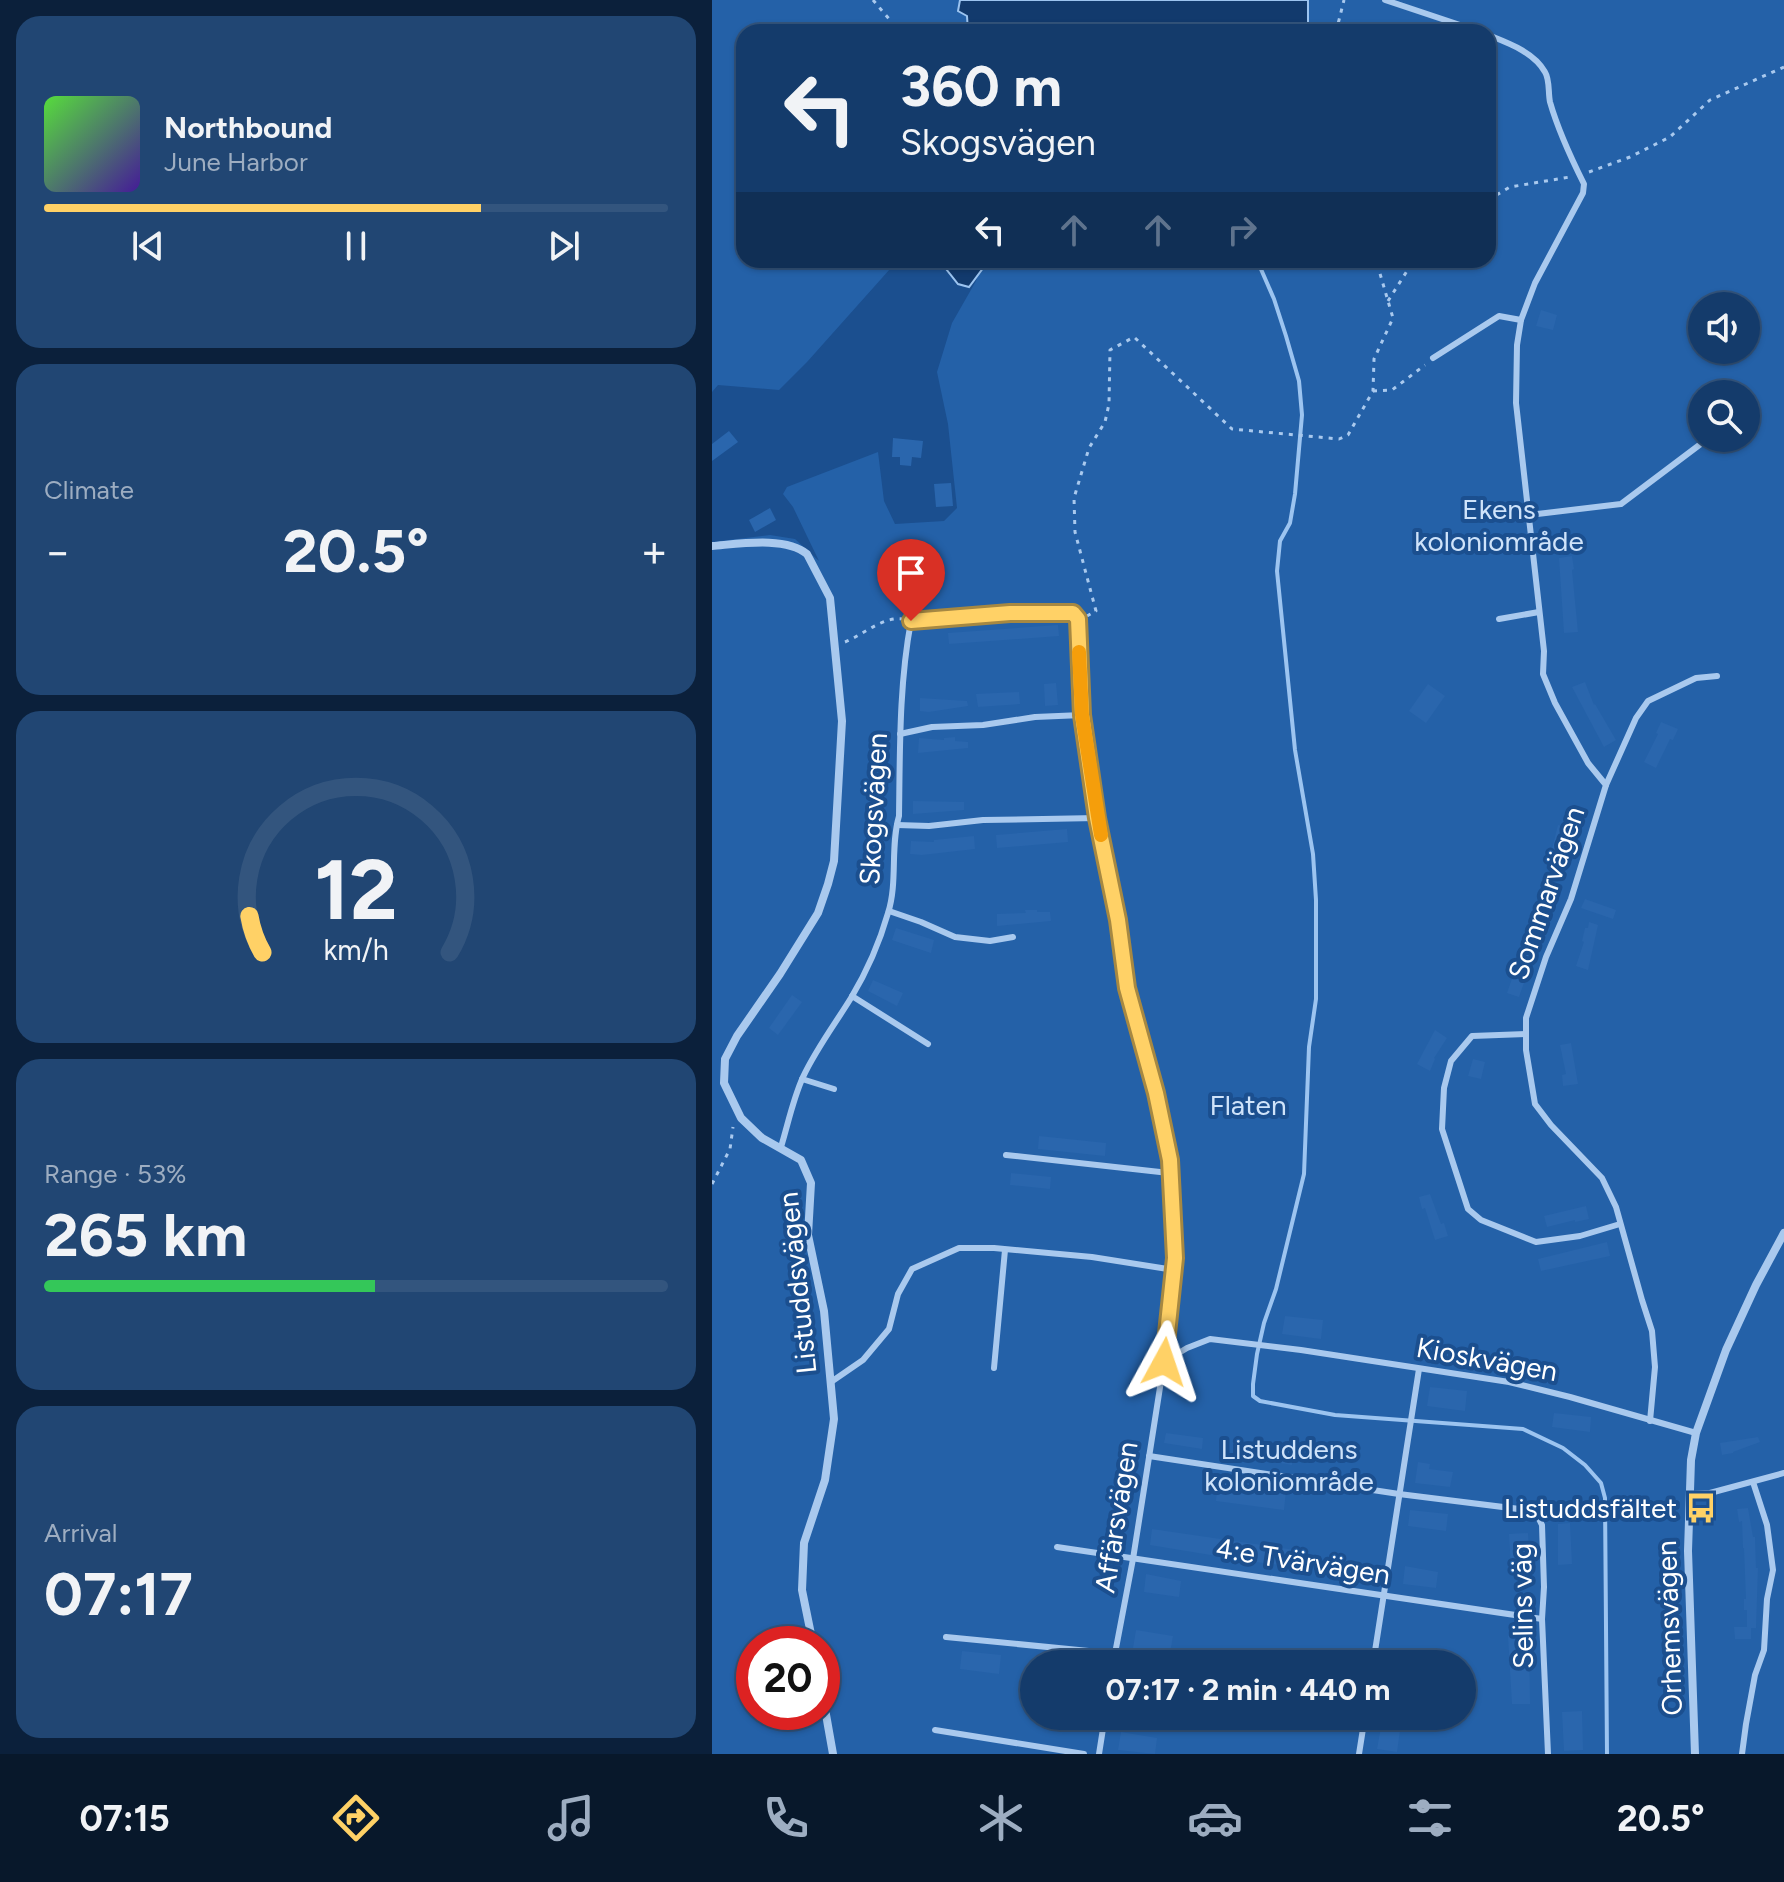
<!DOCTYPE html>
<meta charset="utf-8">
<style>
:root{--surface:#143b6b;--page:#214673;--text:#f1f3f6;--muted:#9dadc1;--line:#33557e;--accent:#ffd166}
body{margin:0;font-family:Figtree,sans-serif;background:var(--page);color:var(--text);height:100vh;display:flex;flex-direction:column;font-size:30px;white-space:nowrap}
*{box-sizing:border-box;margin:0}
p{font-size:26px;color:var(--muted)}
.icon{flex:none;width:44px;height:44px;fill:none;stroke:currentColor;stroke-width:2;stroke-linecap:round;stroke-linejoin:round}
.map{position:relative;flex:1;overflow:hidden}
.side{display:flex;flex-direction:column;gap:16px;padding:16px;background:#0b203b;width:712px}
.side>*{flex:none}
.guide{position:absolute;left:24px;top:24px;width:760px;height:244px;border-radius:24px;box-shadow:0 2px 6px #0004,0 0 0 2px var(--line);background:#143b6b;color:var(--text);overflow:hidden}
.tools{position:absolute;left:976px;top:292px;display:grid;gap:16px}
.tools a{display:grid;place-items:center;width:72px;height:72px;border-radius:50%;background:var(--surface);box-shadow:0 2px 6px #0004,0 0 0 2px var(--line);font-size:40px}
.speed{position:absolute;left:24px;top:1626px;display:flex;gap:16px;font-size:40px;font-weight:700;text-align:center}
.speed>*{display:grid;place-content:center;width:104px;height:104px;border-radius:50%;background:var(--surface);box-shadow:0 2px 6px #0004,0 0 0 2px var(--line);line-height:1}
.speed .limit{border:12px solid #d22;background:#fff;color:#111}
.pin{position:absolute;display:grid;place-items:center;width:68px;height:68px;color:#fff;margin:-82px -34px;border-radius:50% 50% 50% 0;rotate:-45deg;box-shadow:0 0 8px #0007}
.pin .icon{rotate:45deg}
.me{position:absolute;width:88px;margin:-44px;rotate:5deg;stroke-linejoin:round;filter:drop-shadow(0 0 6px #0008)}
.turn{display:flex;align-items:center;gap:28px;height:168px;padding:0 32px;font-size:36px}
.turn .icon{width:104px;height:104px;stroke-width:2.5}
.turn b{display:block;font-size:56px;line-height:68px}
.lanes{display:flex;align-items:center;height:76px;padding:0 32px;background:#0003;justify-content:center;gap:40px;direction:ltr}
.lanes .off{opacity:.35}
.big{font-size:60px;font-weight:700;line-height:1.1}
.side .card{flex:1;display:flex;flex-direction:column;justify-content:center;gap:12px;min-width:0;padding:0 28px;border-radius:24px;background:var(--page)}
.side .dial{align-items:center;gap:0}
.dial svg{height:208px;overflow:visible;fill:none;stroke:var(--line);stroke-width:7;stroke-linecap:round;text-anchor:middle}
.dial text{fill:var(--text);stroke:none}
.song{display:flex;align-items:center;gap:24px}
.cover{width:96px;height:96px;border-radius:12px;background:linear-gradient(135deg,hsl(110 70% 55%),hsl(260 70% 35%))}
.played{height:8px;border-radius:4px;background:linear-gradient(90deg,var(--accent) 70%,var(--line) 70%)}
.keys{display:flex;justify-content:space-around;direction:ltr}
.heat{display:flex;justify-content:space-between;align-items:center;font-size:44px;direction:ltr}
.charge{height:12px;border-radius:6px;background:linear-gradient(90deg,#34c759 53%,var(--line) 0)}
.trip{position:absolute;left:308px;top:1650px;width:456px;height:80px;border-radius:40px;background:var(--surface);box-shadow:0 2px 6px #0004,0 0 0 2px var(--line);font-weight:700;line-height:80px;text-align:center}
.tab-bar{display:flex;height:128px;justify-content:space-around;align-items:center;background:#08182b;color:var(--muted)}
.tab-bar .icon{width:56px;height:56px}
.tab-bar .active{color:var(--accent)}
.tab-bar b{font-size:36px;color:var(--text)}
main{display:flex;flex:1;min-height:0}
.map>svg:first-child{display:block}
.green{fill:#2461a8;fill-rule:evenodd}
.water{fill:#123a6d;stroke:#9cc4f0;stroke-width:2}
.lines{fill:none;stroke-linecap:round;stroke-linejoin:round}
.stream{stroke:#9cc4f0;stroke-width:4}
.building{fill:#2a66ad}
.path{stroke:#a9c9ee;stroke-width:3;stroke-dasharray:4 6;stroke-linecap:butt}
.service{stroke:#a9c9ee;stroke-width:6}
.minor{stroke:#a9c9ee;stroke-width:8}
.route-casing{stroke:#a68842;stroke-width:20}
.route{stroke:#ffd166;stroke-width:14}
.slow{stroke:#f59e0b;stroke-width:14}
.labels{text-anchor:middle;stroke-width:8;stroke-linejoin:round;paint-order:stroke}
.park-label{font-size:28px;fill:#cfe3fa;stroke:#1b4f8f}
.street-label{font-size:28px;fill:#fff;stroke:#1b4f8f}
.poi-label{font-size:28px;fill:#fff;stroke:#1b4f8f;text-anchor:end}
</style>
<main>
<section class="side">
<div class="card">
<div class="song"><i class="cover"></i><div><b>Northbound</b><p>June Harbor</p></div></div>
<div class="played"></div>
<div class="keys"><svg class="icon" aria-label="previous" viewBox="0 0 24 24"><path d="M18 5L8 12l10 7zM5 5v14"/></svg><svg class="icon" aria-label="pause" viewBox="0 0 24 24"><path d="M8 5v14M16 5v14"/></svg><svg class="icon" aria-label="next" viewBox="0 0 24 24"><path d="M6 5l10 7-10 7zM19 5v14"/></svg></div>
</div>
<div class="card"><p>Climate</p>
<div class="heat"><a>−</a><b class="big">20.5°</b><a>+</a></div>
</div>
<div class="card dial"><svg viewBox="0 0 100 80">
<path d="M14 69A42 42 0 1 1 86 69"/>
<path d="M14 69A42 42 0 0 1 9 55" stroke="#ffd166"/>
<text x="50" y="56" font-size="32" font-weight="700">12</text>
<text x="50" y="72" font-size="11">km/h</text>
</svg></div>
<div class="card"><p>Range · 53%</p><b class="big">265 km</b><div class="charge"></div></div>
<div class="card"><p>Arrival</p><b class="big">07:17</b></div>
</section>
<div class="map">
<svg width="1072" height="1754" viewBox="0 0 1072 1754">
<rect width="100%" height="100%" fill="#1b4f8f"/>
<path class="green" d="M0,0H1072V1754H0V542L58,535L83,539L107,561L81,507L71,494L75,487L166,452L172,501L183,524L232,521L245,508L236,424L225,372L240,323L264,281L271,260H776V32H32V260H186L95,362L67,390L6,385L0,392ZM990,306H1034V350H990ZM990,394H1034V438H990ZM42,1644H110V1712H42ZM322,1664H750V1716H322Z"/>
<g class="water">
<path d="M248,0H596V32H304L303,26L294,27L291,32H256L255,16L246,11Z"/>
<path d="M227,260H277L257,287L246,284Z"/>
</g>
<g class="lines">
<path class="stream" d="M545,260L562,299L574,336L587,381L590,415L583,494L578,523L568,541L565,571L583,750L601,854L604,900V999L597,1047L592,1174L564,1289L552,1323L545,1354L541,1384V1396L548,1401L623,1415L811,1429L851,1448L873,1465L889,1483L893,1498L895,1754"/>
</g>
<g class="building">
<path d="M829,310L845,315L841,330L824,326Z"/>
<path d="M17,431L26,442L0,461V444Z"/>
<path d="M181,438L211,441L209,458L200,457L199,466L188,465V457H180Z"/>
<path d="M239,483L241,506L224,507L222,484Z"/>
<path d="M58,508L64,520L43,532L37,520Z"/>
<path d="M860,556L862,569L860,570L866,632L852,633L847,558Z"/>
<path d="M346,625L347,636L237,644L236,633Z"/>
<path d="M873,682L882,705L883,704L904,740L892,747L860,687Z"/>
<path d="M344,683L346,705L333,706L332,684Z"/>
<path d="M716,684L733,696L714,723L697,711Z"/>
<path d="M307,692L308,704L266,707L264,694Z"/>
<path d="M208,698L255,701L256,706L217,712L208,711Z"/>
<path d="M949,722L966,729L961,740L958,739L944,768L932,762L946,734L944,733Z"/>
<path d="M243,737V741L256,742V748L206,753L207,738L232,740V738Z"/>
<path d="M201,801L252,802V810L201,814Z"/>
<path d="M846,825L858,829L849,869L836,865Z"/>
<path d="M355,829L356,842L285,848L284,835Z"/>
<path d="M262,836L263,849L210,855L198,854L199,841L222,842V840Z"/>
<path d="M873,899L904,910L901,919L869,908Z"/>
<path d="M313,910H325V912H338L339,921L285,926V914L314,913Z"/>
<path d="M877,922L886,925L876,970L864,966L872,942L870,941L873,928H876Z"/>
<path d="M184,928L222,940L219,953L180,940Z"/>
<path d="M809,953L821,957L807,997L795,993Z"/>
<path d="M161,980L191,993L185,1006L156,991Z"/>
<path d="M80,995L90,1002L66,1035L57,1028Z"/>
<path d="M723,1030L735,1038L722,1058L723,1059L718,1071L705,1064Z"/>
<path d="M859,1043L866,1084L851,1086L850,1075L854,1074L848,1045Z"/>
<path d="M761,1059L773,1062L769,1079L756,1076Z"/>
<path d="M327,1136L394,1143L393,1156L326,1149Z"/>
<path d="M299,1173L339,1177L338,1189L298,1185Z"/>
<path d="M718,1194L729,1224L732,1223L736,1236L723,1240L713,1208L710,1209L707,1197Z"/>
<path d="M874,1206L877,1219L863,1222V1220L835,1227L832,1216Z"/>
<path d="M895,1242L898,1256L829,1271L826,1259Z"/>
<path d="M573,1316L611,1320L609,1339L570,1334Z"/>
<path d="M718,1387L755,1391L753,1411L715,1406Z"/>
<path d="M842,1413L879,1417L878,1432L840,1427Z"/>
<path d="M454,1433L491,1438L490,1449L452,1443Z"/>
<path d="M1046,1437L1048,1442L1021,1452V1453L1010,1455L1008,1443Z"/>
<path d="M543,1440L582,1444L580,1465L540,1458Z"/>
<path d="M706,1462L718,1464L717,1469L741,1472L738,1487L703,1483Z"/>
<path d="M506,1483L574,1491L572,1510L504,1501Z"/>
<path d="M1036,1508L1041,1537H1043L1044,1568H1046L1044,1628H1039V1639H1023L1022,1627H1035V1610H1032V1599H1034L1032,1548H1031L1030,1521L1027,1522L1025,1509Z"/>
<path d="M698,1510L736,1514L734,1531L696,1526Z"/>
<path d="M858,1523L860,1564L846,1565V1524Z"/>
<path d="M440,1529L597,1552L595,1568L535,1561L438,1545Z"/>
<path d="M816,1533L818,1568L799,1569L797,1534Z"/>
<path d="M693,1566L726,1572L724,1588L691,1584Z"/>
<path d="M434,1574L469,1581L467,1597L432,1592Z"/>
<path d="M424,1630L461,1636L458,1653L421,1648Z"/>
<path d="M817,1635L818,1704H800L796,1636Z"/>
<path d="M250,1651L289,1655L287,1674L248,1669Z"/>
<path d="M870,1711L871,1750L852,1751L850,1712Z"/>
<path d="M671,1716H690L685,1752L665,1749Z"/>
<path d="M409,1732L445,1738L443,1754L406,1750Z"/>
</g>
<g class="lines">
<g class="path">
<path d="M161,0L183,26"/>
<path d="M624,32L632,0"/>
<path d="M877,172L918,157L958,137L998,100L1072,67"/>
<path d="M776,200L798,187L858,177"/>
<path d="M676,301L702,260"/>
<path d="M661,391L680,390L713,365"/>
<path d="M375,616L384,611L363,532L362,498L377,448L393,422L397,404L398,350L422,337L520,429L627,439L636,435L661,391L662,359L681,318L664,260"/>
<path d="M133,642C151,635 171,616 191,619"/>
<path d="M0,1184L18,1149L21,1127"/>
</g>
<g class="service">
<path d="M673,0L769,32"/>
<path d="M776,35C796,43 822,52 833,72C838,80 836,93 838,102C846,130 859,158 872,184L871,193L823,283L809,320L805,345L804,403L832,651L831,674L843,703L876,763L894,785L859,899L834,957L814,1018V1050L823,1104L839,1125L890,1178L904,1207L930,1300L940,1331L943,1367L938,1421"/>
<path d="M721,358L787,316L809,320"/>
<path d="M817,515L909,504L994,440"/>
<path d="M787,619L827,612"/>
<path d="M188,734L220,727L271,725L323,717L370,715"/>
<path d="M894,785L924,718L936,701L984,678L1005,676"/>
<path d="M185,825L217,826L271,820L385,818"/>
<path d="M177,911L209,922L243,937L278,941L301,937"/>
<path d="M140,996L216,1044"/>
<path d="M814,1034L760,1036L739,1061L732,1088L730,1129L756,1209L769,1220L824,1242L868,1236L908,1224"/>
<path d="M90,1079L122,1089"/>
<path d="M69,1147C76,1124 81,1099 91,1077C104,1049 123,1024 139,998C154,973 168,941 176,913C186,882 178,847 187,816C188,750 187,685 199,621L298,613H361L366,619L370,715L385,818L406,920L415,988L444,1093L458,1160L463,1258L452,1362L421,1559L401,1664"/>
<path d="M294,1155L457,1173"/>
<path d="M452,1362L475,1348L498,1339L589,1350L797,1382L858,1397L984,1433"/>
<path d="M282,1368L293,1250"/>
<path d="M119,1382L151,1360L177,1329L186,1294L200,1269L247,1248H282L380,1257L462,1270"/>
<path d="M437,1456L687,1494L815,1510L826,1517L830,1525L832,1587L830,1619L836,1754"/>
<path d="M977,1494L998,1493L1072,1473"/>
<path d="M345,1547L830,1619"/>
<path d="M234,1637L397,1653L402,1656L463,1664"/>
<path d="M661,1664L707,1369"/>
<path d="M223,1730L372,1754"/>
<path d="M387,1754L393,1716"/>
<path d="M647,1754L653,1716"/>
<path d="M1030,1754L1034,1724L1043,1675L1052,1650L1055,1599L1061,1570L1055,1525L1041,1482"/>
</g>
<g class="minor">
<path d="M0,546C26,544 74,536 95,554L118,598L130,721L122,861L116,884L106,913L68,974L25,1036L13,1059L12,1083L29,1118L50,1138L89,1160L99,1183L96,1235L112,1311L122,1419L113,1480L92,1543L90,1590L101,1644"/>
<path d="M110,1692L121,1754"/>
<path d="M983,1754L976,1551L979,1460L984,1433L1014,1350L1044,1285L1072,1233"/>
</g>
</g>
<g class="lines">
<g class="route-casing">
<path id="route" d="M199,621L298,613H361L366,619L370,715L385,818L406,920L415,988L444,1093L458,1160L463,1258L452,1362"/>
</g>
<use href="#route" class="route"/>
<path class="slow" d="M367,652L370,715L389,835"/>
</g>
<defs>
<g id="bus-bare" transform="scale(2.4)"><path d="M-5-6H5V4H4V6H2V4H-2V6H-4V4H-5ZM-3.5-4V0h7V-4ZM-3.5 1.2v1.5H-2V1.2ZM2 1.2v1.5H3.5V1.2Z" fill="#ffd166" stroke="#1b4f8f" stroke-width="2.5" paint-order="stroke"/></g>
</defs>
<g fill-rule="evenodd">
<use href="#bus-bare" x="989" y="1508"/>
</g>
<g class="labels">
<g class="park-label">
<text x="787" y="519">Ekens<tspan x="787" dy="32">koloniområde</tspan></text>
<text x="536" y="1115">Flaten</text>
<text x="577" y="1459">Listuddens<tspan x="577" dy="32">koloniområde</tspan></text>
</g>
<g class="street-label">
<text transform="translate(161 809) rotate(-87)" y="10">Skogsvägen</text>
<text transform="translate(834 893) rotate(-71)" y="10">Sommarvägen</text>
<text transform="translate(85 1283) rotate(-96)" y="10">Listuddsvägen</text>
<text transform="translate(775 1359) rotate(10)" y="10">Kioskvägen</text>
<text transform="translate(404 1517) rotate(-81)" y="10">Affärsvägen</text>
<text transform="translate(591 1561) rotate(9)" y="10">4:e Tvärvägen</text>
<text transform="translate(810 1606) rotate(-91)" y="10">Selins väg</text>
<text transform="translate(957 1628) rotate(-92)" y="10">Orhemsvägen</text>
</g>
<g class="poi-label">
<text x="965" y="1518">Listuddsfältet</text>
</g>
</g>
</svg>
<div class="tools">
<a><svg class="icon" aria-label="sound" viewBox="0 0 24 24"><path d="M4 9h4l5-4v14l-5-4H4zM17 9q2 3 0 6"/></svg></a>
<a><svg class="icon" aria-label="search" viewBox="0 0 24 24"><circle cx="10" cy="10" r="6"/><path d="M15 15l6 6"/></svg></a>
</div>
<div class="speed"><div class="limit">20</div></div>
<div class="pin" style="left:199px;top:621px;background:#d93025"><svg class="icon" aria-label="arrive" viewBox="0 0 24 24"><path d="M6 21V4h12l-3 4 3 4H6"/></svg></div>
<svg class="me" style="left:452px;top:1362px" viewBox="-20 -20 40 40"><path d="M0-17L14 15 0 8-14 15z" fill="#ffd166" stroke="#fff" stroke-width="4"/></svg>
<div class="trip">07:17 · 2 min · 440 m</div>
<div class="guide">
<div class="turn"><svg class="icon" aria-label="left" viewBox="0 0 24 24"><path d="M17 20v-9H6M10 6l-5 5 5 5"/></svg><div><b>360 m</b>Skogsvägen</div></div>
<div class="lanes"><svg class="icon" aria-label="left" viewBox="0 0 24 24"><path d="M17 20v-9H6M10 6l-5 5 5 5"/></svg><svg class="icon off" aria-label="ahead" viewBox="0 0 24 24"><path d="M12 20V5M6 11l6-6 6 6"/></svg><svg class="icon off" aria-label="ahead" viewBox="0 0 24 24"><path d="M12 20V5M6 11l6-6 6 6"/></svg><svg class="icon off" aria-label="right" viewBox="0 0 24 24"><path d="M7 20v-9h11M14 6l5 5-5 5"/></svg></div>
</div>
</div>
</main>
<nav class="tab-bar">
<b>07:15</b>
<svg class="icon active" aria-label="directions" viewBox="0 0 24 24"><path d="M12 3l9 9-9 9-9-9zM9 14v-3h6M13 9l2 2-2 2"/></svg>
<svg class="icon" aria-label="music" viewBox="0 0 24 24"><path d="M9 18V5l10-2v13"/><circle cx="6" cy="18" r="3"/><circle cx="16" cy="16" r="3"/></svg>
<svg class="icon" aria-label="phone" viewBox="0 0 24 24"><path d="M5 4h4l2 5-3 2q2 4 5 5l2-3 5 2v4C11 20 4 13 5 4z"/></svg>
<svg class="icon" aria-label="climate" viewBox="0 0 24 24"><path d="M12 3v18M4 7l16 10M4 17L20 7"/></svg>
<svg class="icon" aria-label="car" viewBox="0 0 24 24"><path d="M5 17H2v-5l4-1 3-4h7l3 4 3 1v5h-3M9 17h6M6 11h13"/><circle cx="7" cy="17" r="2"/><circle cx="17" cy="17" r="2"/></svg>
<svg class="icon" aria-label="filters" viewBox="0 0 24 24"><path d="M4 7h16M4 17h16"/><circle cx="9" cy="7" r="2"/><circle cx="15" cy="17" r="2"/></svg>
<b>20.5°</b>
</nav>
